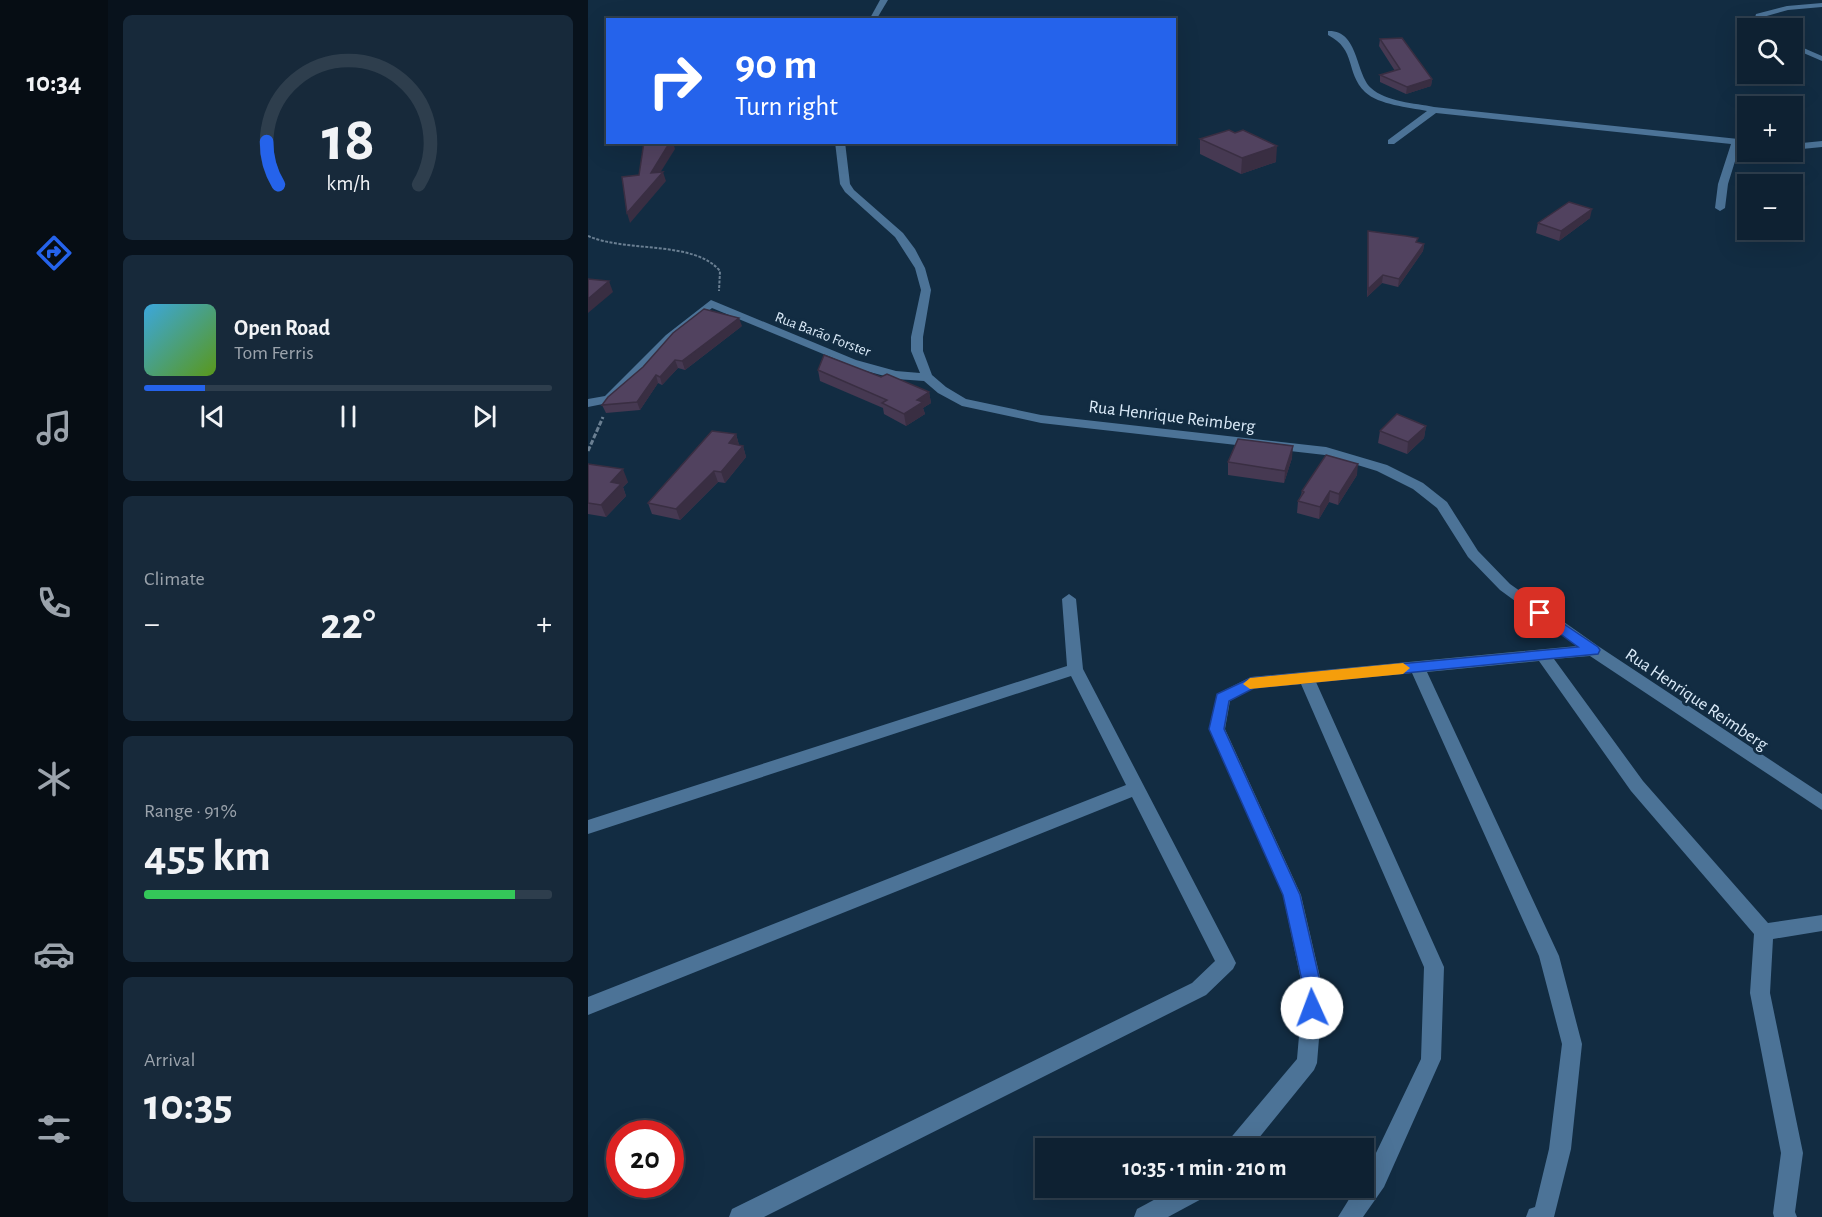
<!DOCTYPE html>
<meta charset="utf-8">
<style>
:root{--surface:#0e2132;--page:#17293a;--text:#f1f3f6;--muted:#9ba3ac;--line:#2e3e4d;--accent:#2563eb}
body{margin:0;font-family:"Alegreya Sans",sans-serif;background:var(--page);color:var(--text);height:100vh;display:flex;flex-direction:column;font-size:22px;white-space:nowrap}
*{box-sizing:border-box;margin:0}
p{font-size:20px;color:var(--muted)}
.icon{flex:none;width:33px;height:33px;fill:none;stroke:currentColor;stroke-width:2;stroke-linecap:round;stroke-linejoin:round}
.map{position:relative;flex:1;overflow:hidden}
.details{display:flex;flex-direction:column;gap:15px;padding:15px;background:#08121c;width:480px}
.details>*{flex:none}
.top-card{position:absolute;left:18px;top:18px;width:570px;height:126px;border-radius:0px;box-shadow:0 6px 24px #0002,0 0 0 2px var(--line);background:#2563eb;color:#fff;overflow:hidden}
.controls{position:absolute;left:1149px;top:18px;display:grid;gap:12px}
.controls a{display:grid;place-items:center;width:66px;height:66px;border-radius:0px;background:var(--surface);box-shadow:0 6px 24px #0002,0 0 0 2px var(--line);font-size:30px}
.speed{position:absolute;left:18px;top:1120px;display:flex;gap:12px;font-size:30px;font-weight:700;text-align:center}
.speed>*{display:grid;place-content:center;width:78px;height:78px;border-radius:50%;background:var(--surface);box-shadow:0 6px 24px #0002,0 0 0 2px var(--line);line-height:1}
.speed .limit{border:9px solid #d22;background:#fff;color:#111}
.pin{position:absolute;display:grid;place-items:center;width:51px;height:51px;color:#fff;margin:-26px;border-radius:12px;box-shadow:0 3px 9px #0006}
.me{position:absolute;width:66px;margin:-33px;rotate:358deg;stroke-linejoin:round;filter:drop-shadow(0 0 4px #0008)}
.turn{display:flex;align-items:center;gap:21px;height:126px;padding:0 30px;font-size:27px}
.turn .icon{width:78px;height:78px;stroke-width:2.5}
.turn b{display:block;font-size:42px;line-height:51px}
.big{font-size:45px;font-weight:700;line-height:1.1}
.details .tile{flex:1;display:flex;flex-direction:column;justify-content:center;gap:9px;min-width:0;padding:0 21px;border-radius:9px;background:var(--page)}
.details .dial{align-items:center;gap:0}
.dial svg{height:156px;overflow:visible;fill:none;stroke:var(--line);stroke-width:7;stroke-linecap:round;text-anchor:middle}
.dial text{fill:var(--text);stroke:none}
.song{display:flex;align-items:center;gap:18px}
.cover{width:72px;height:72px;border-radius:9px;background:linear-gradient(135deg,hsl(200 70% 55%),hsl(90 70% 35%))}
.played{height:6px;border-radius:3px;background:linear-gradient(90deg,var(--accent) 15%,var(--line) 15%)}
.keys{display:flex;justify-content:space-around;direction:ltr}
.heat{display:flex;justify-content:space-between;align-items:center;font-size:33px;direction:ltr}
.charge{height:9px;border-radius:4px;background:linear-gradient(90deg,#34c759 91%,var(--line) 0)}
.trip{position:absolute;left:447px;top:1138px;width:339px;height:60px;border-radius:0px;background:var(--surface);box-shadow:0 6px 24px #0002,0 0 0 2px var(--line);font-weight:700;line-height:60px;text-align:center}
main{display:flex;flex:1;min-height:0}
.dock{display:flex;flex-direction:column;width:108px;justify-content:space-around;align-items:center;background:#060d14;color:var(--muted)}
.dock .icon{width:42px;height:42px}
.dock .selected{color:var(--accent)}
.dock b{font-size:27px;color:var(--text)}
.map>svg:first-child{display:block}
.lines{fill:none;stroke-linecap:round;stroke-linejoin:round}
.path-far1{stroke:#6a7f92;stroke-width:2;stroke-dasharray:3 1.5;stroke-linecap:butt}
.path{stroke:#6a7f92;stroke-width:3;stroke-dasharray:5 2;stroke-linecap:butt}
.minor{fill:#4c7397;fill-rule:evenodd}
.wall{fill:#463952}
.shaded-wall{fill:#392e42}
.building{fill:#51425f;stroke:#392e42;stroke-width:1.5}
.route{fill:#2563eb;stroke:#184099;stroke-width:1.5}
.slow{fill:#f59e0b}
.labels{text-anchor:middle;stroke-width:6;stroke-linejoin:round;paint-order:stroke}
.far-street-label{font-size:15px;fill:#daeaf8;stroke:#122c42}
.street-label{font-size:18px;fill:#daeaf8;stroke:#122c42}
</style>
<main>
<nav class="dock">
<b>10:34</b>
<svg class="icon selected" aria-label="directions" viewBox="0 0 24 24"><path d="M12 3l9 9-9 9-9-9zM9 14v-3h6M13 9l2 2-2 2"/></svg>
<svg class="icon" aria-label="music" viewBox="0 0 24 24"><path d="M9 18V5l10-2v13"/><circle cx="6" cy="18" r="3"/><circle cx="16" cy="16" r="3"/></svg>
<svg class="icon" aria-label="phone" viewBox="0 0 24 24"><path d="M5 4h4l2 5-3 2q2 4 5 5l2-3 5 2v4C11 20 4 13 5 4z"/></svg>
<svg class="icon" aria-label="climate" viewBox="0 0 24 24"><path d="M12 3v18M4 7l16 10M4 17L20 7"/></svg>
<svg class="icon" aria-label="car" viewBox="0 0 24 24"><path d="M5 17H2v-5l4-1 3-4h7l3 4 3 1v5h-3M9 17h6M6 11h13"/><circle cx="7" cy="17" r="2"/><circle cx="17" cy="17" r="2"/></svg>
<svg class="icon" aria-label="filters" viewBox="0 0 24 24"><path d="M4 7h16M4 17h16"/><circle cx="9" cy="7" r="2"/><circle cx="15" cy="17" r="2"/></svg>
</nav>
<section class="details">
<div class="tile dial"><svg viewBox="0 0 100 80">
<path d="M14 69A42 42 0 1 1 86 69"/>
<path d="M14 69A42 42 0 0 1 8 47" stroke="#2563eb"/>
<text x="50" y="56" font-size="32" font-weight="700">18</text>
<text x="50" y="72" font-size="11">km/h</text>
</svg></div>
<div class="tile">
<div class="song"><i class="cover"></i><div><b>Open Road</b><p>Tom Ferris</p></div></div>
<div class="played"></div>
<div class="keys"><svg class="icon" aria-label="previous" viewBox="0 0 24 24"><path d="M18 5L8 12l10 7zM5 5v14"/></svg><svg class="icon" aria-label="pause" viewBox="0 0 24 24"><path d="M8 5v14M16 5v14"/></svg><svg class="icon" aria-label="next" viewBox="0 0 24 24"><path d="M6 5l10 7-10 7zM19 5v14"/></svg></div>
</div>
<div class="tile"><p>Climate</p>
<div class="heat"><a>−</a><b class="big">22°</b><a>+</a></div>
</div>
<div class="tile"><p>Range · 91%</p><b class="big">455 km</b><div class="charge"></div></div>
<div class="tile"><p>Arrival</p><b class="big">10:35</b></div>
</section>
<div class="map">
<svg width="1234" height="1217" viewBox="0 0 1234 1217">
<rect width="100%" height="100%" fill="#122c42"/>
<g class="lines">
<path class="path-far1" d="M0,236C40,253 106,240 132,271L131,291"/>
<path class="path" d="M0,451L15,417"/>
<g class="minor">
<path d="M292,0H300L288,20H281Z"/>
<path d="M1234,3V7L1200,10L1175,17L1177,28H1171L1166,21L1168,14L1199,6Z"/>
<path d="M740,31C771,30 767,73 783,88C798,102 827,103 846,107L1160,140V146L1152,145L1140,184L1137,208L1132,211L1127,208L1130,184L1143,144L848,113L806,144H800V140L839,111C820,107 791,105 777,92C757,72 769,50 740,35Z"/>
<path d="M1204,43L1234,56V61L1204,48Z"/>
<path d="M1234,141V147L1204,150V144Z"/>
<path d="M247,142H257L262,184L266,190L315,233L327,249L337,268L343,290L335,337V351L344,375L358,387L378,399L453,415L738,447L799,465L835,483L859,502L890,551L922,584L1010,646L1234,794V810L1002,656L966,659L1055,781L1180,923L1234,915V931L1185,939L1182,993L1215,1153L1207,1212L1209,1217H1186L1185,1213L1193,1153L1162,993L1166,934L1043,791L951,661L839,672L971,956L994,1044L983,1149L966,1217H938L941,1209L947,1207L961,1149L974,1044L951,956L824,673L728,682L856,967L853,1059L796,1187L775,1217H750L768,1188H776V1178L833,1059L836,967L713,684L666,688L642,701L637,729L713,895L735,990L729,1063L726,1070L662,1149H637L640,1141L709,1059L715,990L695,895L621,729L629,694L663,677L989,646L912,590L880,557L849,508L825,489L789,471L737,455L453,423L374,406L350,393L336,381L308,379L274,370L124,308L86,339L25,402L0,407V399L17,396L78,335L123,300L268,360L308,371L332,373L323,351V337L333,290L327,268L307,237L257,192L252,184Z"/>
<path d="M481,594L488,599L495,669L645,957L648,963L645,969L618,995L176,1217H141L144,1209L604,983L627,961L544,797L0,1015V997L538,785L483,676L0,834V820L479,666L474,599Z"/>
<path d="M588,1188H622L619,1196L580,1217H546L549,1209Z"/>
</g>
</g>
<g class="wall">
<path d="M792,39L844,79L843,86L818,94L792,82V75L807,71L791,46Z"/>
<path d="M612,139L688,162L653,174L612,154Z"/>
<path d="M1002,218L971,241L948,233L950,223Z"/>
<path d="M780,231L836,244L835,251L810,287L794,283L779,297Z"/>
<path d="M154,326L97,370L90,368L74,385L70,383L52,410L18,413L14,405L55,367Z"/>
<path d="M230,370L293,377L341,392L343,403L335,408L337,414L318,426L296,414L295,408L232,381Z"/>
<path d="M838,426L836,438L819,454L790,443L792,431Z"/>
<path d="M148,434L151,445L155,446L158,457L137,483L130,482L92,520L64,514L60,503Z"/>
<path d="M704,458L696,483L640,475V462Z"/>
<path d="M0,464L40,482L35,487L38,496L18,517L0,514Z"/>
<path d="M769,475L750,505L741,502L731,519L709,513L710,501L713,495L714,491Z"/>
</g>
<g class="shaded-wall">
<path d="M844,79L843,86L818,94L819,87Z"/>
<path d="M82,142H85L87,149L67,181L75,172L78,181L42,223L39,213L63,173Z"/>
<path d="M689,146L688,162L653,174L654,158Z"/>
<path d="M1004,209L1002,218L971,241L973,231Z"/>
<path d="M836,244L835,251L810,287L811,279Z"/>
<path d="M795,275L794,283L779,297L780,289Z"/>
<path d="M21,281L25,292L0,313V299Z"/>
<path d="M151,318L154,326L97,370L94,361Z"/>
<path d="M87,360L90,368L74,385L72,377Z"/>
<path d="M68,375L70,383L52,410L49,402Z"/>
<path d="M341,392L343,403L335,408L337,414L318,426L316,414L329,400Z"/>
<path d="M838,426L836,438L819,454L820,442Z"/>
<path d="M148,434L151,445L144,454L141,443Z"/>
<path d="M155,446L158,457L137,483L133,472Z"/>
<path d="M705,446L704,458L696,483L697,471Z"/>
<path d="M770,464L769,475L750,505L751,494Z"/>
<path d="M35,469L40,482L35,487L38,496L18,517L13,505L23,482Z"/>
<path d="M126,471L130,482L92,520L88,509Z"/>
<path d="M742,491L741,502L731,519L732,507Z"/>
</g>
<g class="building">
<path d="M814,38L844,79L819,87L792,75L812,69L792,39Z"/>
<path d="M641,130L647,133L655,130L689,146L654,158L612,139Z"/>
<path d="M56,142H82L63,173L75,172L39,213L34,177L51,175Z"/>
<path d="M981,202L1004,209L973,231L950,223Z"/>
<path d="M780,231L818,236L830,238L828,242L836,244L811,279L795,275L780,289Z"/>
<path d="M0,279L21,281L0,299Z"/>
<path d="M116,309L151,318L94,361L87,360L72,377L68,375L49,402L14,405L20,397L55,367L85,333Z"/>
<path d="M236,355L293,377L299,374L341,392L329,400L335,402L316,414L294,403L299,400L230,370Z"/>
<path d="M809,414L838,426L820,442L792,431Z"/>
<path d="M124,431L148,434L141,443L155,446L133,472L126,471L88,509L60,503Z"/>
<path d="M650,439L705,446L697,471L640,462Z"/>
<path d="M738,455L770,464L751,494L742,491L732,507L710,501L716,492L714,491Z"/>
<path d="M0,464L35,469L23,482L33,484L13,505L0,503Z"/>
</g>
<path class="route" d="M952,608L1010,647L1012,650L1010,654L666,688L641,701L636,729L712,895L734,990L730,1014L724,1016L717,1014L715,1008L716,990L695,895L621,729L629,694L663,678L990,647L948,616L946,613Z"/>
<path class="slow" d="M815,663L822,668L815,674L662,689L655,684L662,678Z"/>
<g class="labels">
<g class="far-street-label">
<text transform="translate(235 334) rotate(21)" y="5">Rua Barão Forster</text>
</g>
<g class="street-label">
<text transform="translate(584 416) rotate(7)" y="6">Rua Henrique Reimberg</text>
<text transform="translate(1109 699) rotate(34)" y="6">Rua Henrique Reimberg</text>
</g>
</g>
</svg>
<div class="controls">
<a><svg class="icon" aria-label="search" viewBox="0 0 24 24"><circle cx="10" cy="10" r="6"/><path d="M15 15l6 6"/></svg></a>
<a>+</a>
<a>−</a>
</div>
<div class="speed"><div class="limit">20</div></div>
<div class="pin" style="left:952px;top:613px;background:#d93025"><svg class="icon" aria-label="arrive" viewBox="0 0 24 24"><path d="M6 21V4h12l-3 4 3 4H6"/></svg></div>
<svg class="me" style="left:724px;top:1008px" viewBox="-20 -20 40 40"><circle r="19" fill="#fff"/><path d="M0-13L10 11 0 6-10 11z" fill="#2563eb"/></svg>
<div class="trip">10:35 · 1 min · 210 m</div>
<div class="top-card">
<div class="turn"><svg class="icon" aria-label="right" viewBox="0 0 24 24"><path d="M7 20v-9h11M14 6l5 5-5 5"/></svg><div><b>90 m</b>Turn right</div></div>
</div>
</div>
</main>
